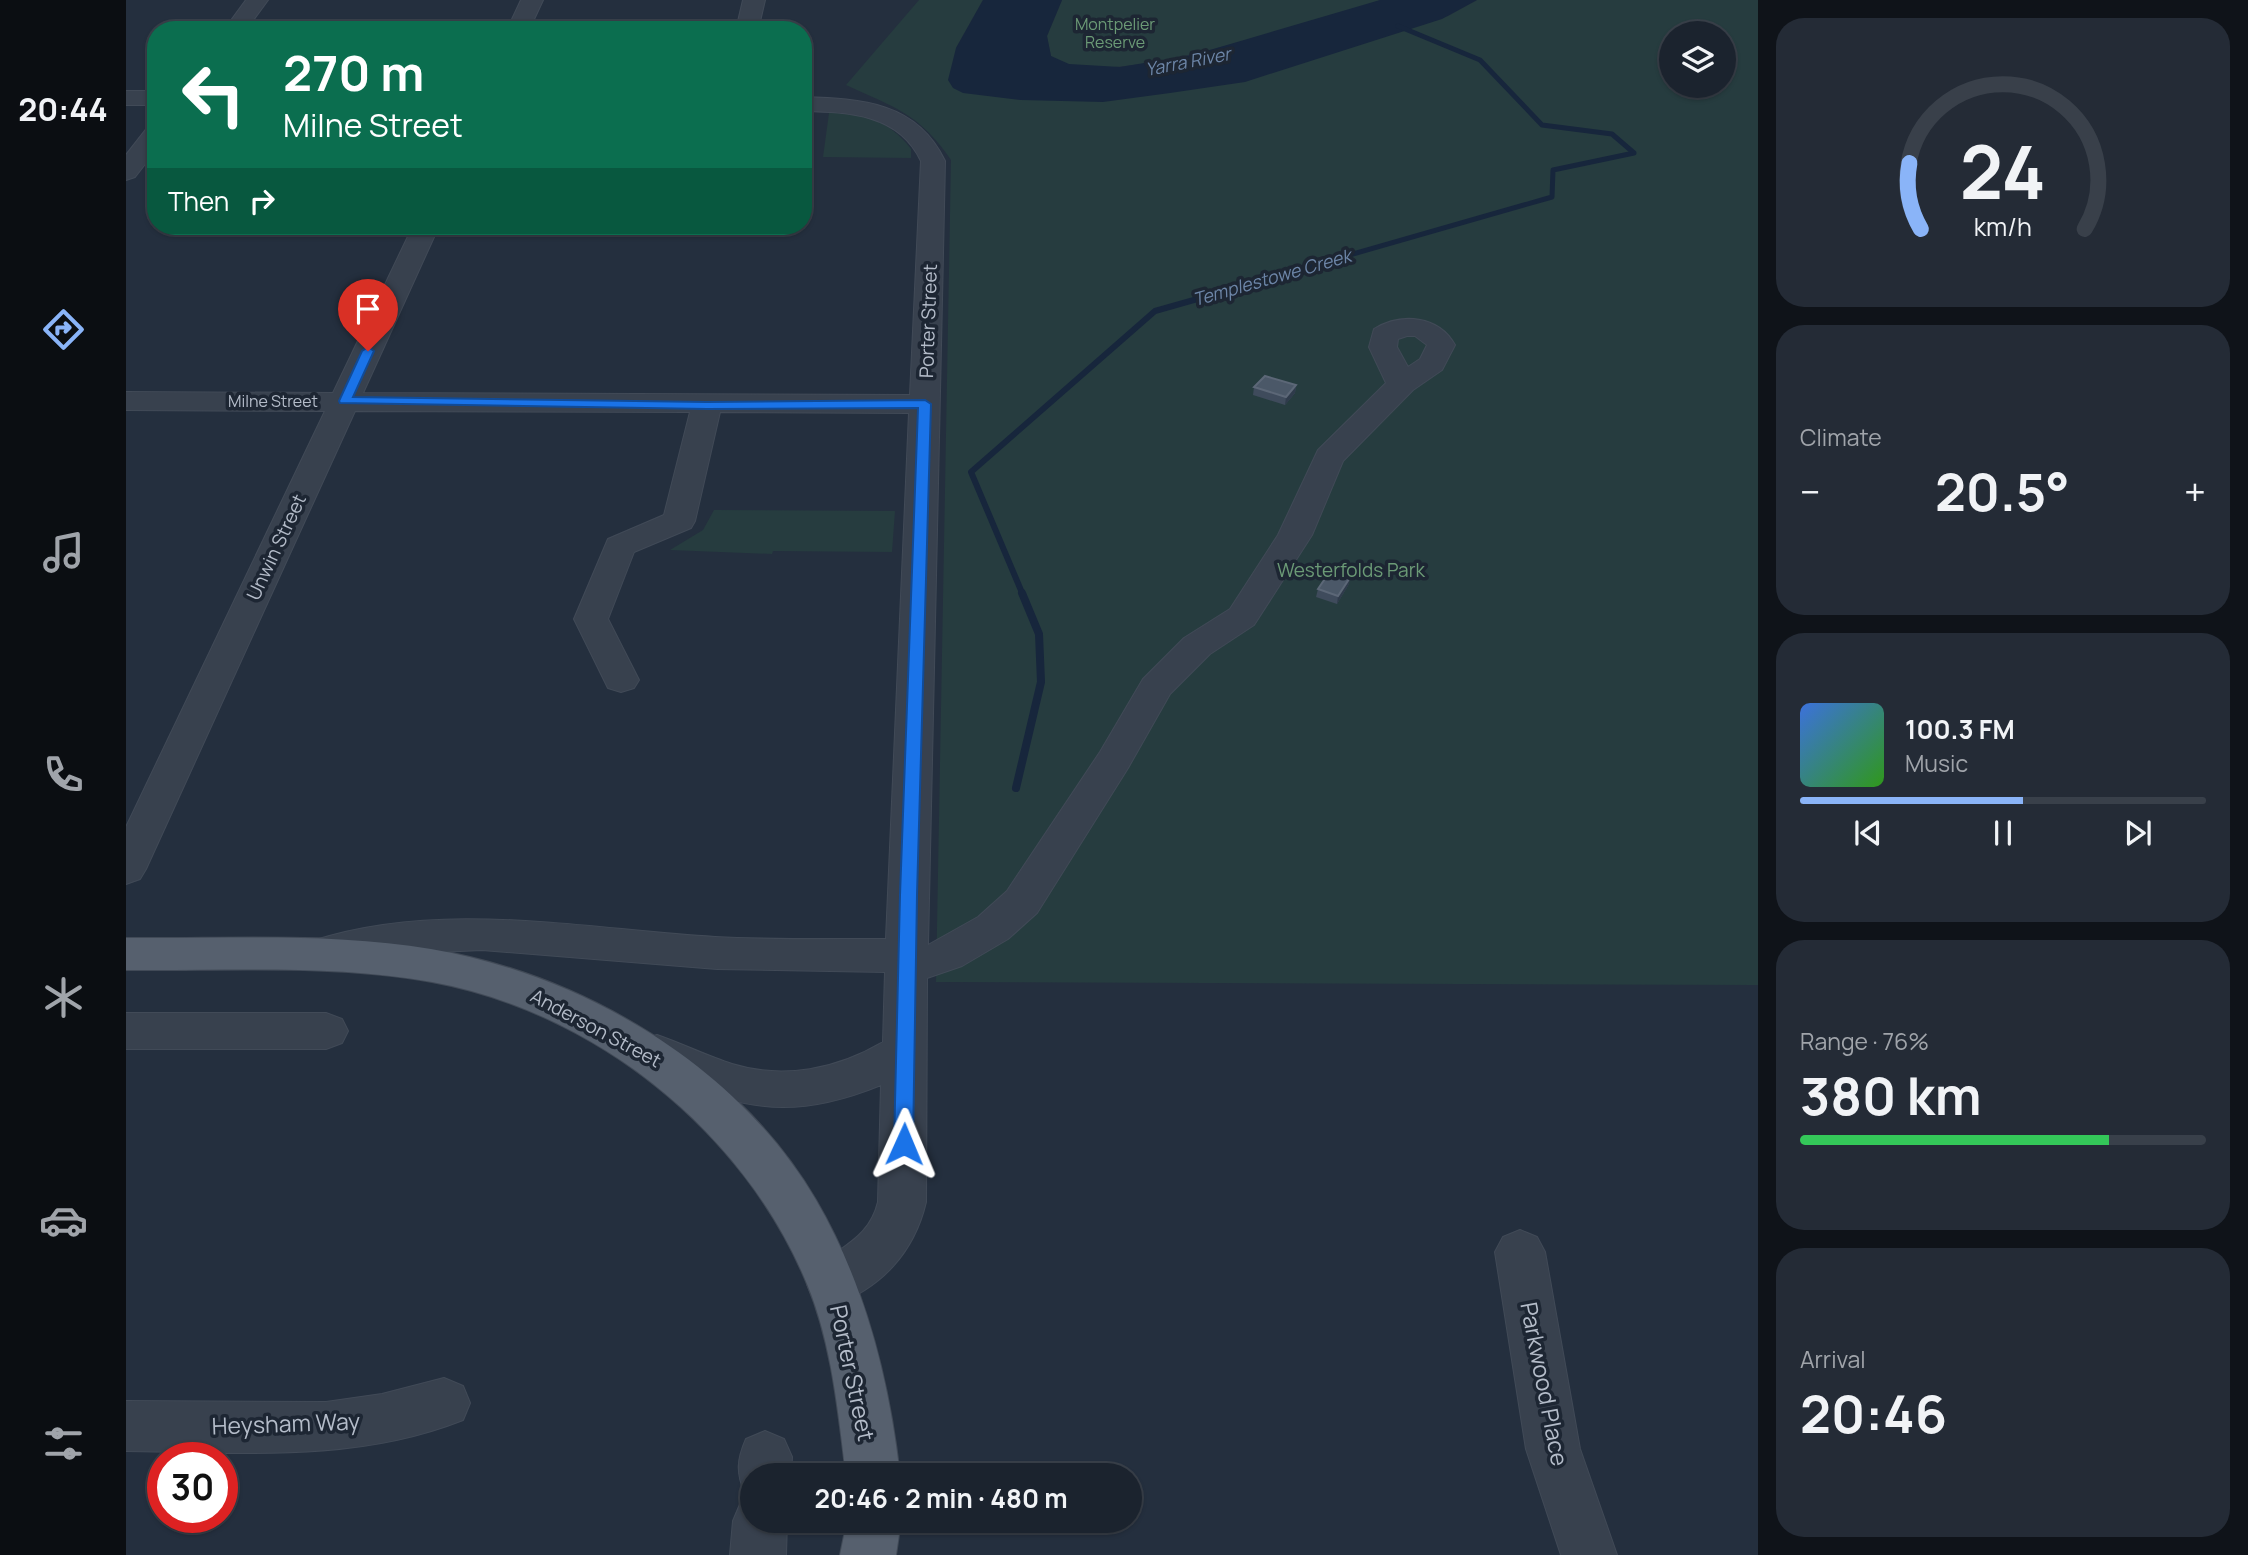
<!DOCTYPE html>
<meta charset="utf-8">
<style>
:root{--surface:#1b232e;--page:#242b36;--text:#f1f3f6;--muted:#a0a4aa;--line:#39404a;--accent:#8ab4f8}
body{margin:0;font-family:Manrope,sans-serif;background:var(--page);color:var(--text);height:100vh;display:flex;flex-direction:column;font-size:26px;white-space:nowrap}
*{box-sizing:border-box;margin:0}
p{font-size:23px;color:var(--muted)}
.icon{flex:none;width:38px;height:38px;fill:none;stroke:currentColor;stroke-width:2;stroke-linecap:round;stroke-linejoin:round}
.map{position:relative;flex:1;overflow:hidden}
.drawer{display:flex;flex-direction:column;gap:18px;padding:18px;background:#0f1319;width:490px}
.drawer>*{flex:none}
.hud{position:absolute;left:21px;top:21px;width:665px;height:214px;border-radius:28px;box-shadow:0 2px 5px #0004,0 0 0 2px var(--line);background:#0b6e4f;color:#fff;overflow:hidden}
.buttons{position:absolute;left:1533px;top:21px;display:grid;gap:14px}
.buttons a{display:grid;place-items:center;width:77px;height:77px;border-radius:50%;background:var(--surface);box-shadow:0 2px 5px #0004,0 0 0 2px var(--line);font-size:35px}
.speed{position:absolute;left:21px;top:1442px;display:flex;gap:14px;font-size:35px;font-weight:700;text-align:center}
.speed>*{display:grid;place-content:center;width:91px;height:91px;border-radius:50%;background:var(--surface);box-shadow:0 2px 5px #0004,0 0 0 2px var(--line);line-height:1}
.speed .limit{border:10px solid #d22;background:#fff;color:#111}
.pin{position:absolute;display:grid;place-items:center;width:60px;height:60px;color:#fff;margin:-72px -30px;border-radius:50% 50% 50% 0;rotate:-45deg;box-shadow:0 0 7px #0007}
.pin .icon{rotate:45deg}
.me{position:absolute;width:77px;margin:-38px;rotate:1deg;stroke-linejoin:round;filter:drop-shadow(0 0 5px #0008)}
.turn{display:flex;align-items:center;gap:24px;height:147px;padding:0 21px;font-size:32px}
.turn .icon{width:91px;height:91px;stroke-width:2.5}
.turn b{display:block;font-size:49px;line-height:60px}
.then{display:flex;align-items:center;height:66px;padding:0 21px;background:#0003;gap:14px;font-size:26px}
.big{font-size:52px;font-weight:700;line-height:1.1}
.drawer .tile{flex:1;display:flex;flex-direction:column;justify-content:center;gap:10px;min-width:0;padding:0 24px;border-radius:28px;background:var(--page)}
.drawer .dial{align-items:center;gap:0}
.dial svg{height:182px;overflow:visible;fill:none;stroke:var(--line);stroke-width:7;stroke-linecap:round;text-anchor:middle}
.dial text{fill:var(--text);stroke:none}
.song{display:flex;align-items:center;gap:21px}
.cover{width:84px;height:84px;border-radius:10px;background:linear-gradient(135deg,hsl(220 70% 55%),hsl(110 70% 35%))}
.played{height:7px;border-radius:4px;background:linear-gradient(90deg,var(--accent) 55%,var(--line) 55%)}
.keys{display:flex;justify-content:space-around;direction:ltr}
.heat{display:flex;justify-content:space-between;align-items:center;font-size:38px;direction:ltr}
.charge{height:10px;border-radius:5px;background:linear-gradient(90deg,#34c759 76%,var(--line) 0)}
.trip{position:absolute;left:614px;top:1463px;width:402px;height:70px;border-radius:35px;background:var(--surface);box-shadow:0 2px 5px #0004,0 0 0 2px var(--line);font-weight:700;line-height:70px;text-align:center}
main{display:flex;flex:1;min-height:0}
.tab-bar{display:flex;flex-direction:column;width:126px;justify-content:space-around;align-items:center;background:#0b0e12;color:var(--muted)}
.tab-bar .icon{width:49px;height:49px}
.tab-bar .current{color:var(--accent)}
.tab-bar b{font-size:32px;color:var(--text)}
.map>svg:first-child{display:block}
.green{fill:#263c3f;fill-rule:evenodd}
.water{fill:#17263c}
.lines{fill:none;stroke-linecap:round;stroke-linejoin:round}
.stream-far2{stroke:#17263c;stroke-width:5}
.stream-far1{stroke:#17263c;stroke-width:6}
.stream{stroke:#17263c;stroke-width:8}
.minor-casing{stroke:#414a57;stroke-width:2}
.major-casing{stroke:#414a57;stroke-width:2}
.minor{fill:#38414e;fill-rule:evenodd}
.major{fill:#56606e;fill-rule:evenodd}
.wall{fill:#3f4b5c}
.shaded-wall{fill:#2f3b4b}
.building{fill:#4b5868;stroke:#5c6777;stroke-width:2}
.route{fill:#1a73e8;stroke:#114b97;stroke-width:2}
.labels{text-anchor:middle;stroke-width:7;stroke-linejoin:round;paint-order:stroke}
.far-park-label{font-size:16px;fill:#6b9a76;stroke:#1d2633}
.far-street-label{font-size:16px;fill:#b4bcc9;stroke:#1d2633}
.far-water-label{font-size:18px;font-style:italic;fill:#6d86a8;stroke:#1d2633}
.street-label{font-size:19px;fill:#b4bcc9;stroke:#1d2633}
.park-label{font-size:19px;fill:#6b9a76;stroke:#1d2633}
.near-street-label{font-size:23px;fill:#b4bcc9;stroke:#1d2633}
</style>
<main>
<nav class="tab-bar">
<b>20:44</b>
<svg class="icon current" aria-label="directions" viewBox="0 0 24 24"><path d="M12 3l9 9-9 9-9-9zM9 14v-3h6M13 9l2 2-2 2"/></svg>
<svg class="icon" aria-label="music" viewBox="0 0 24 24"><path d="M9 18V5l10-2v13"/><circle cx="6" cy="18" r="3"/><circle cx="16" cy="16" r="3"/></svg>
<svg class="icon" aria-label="phone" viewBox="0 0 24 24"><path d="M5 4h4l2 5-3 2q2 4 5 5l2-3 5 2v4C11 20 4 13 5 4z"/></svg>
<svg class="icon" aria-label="climate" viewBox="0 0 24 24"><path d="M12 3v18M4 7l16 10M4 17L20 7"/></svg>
<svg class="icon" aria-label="car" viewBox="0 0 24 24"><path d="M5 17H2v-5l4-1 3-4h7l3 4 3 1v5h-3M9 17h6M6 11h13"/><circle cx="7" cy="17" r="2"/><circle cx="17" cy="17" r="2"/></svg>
<svg class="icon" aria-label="filters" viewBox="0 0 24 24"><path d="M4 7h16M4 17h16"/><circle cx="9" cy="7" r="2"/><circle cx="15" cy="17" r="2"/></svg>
</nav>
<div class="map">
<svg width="1632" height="1555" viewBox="0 0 1632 1555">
<rect width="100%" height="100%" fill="#242f3e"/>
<g class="green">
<path d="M793,0H857L830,48L920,99L1322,16L1351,0H1632V985L810,982L825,160C794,114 768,107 720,85ZM1545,33H1598V86H1545Z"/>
<path d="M936,0H1254C1228,14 1195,19 1166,27C1119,40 964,90 925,56L921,36Z"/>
<path d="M703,113C737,113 763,120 785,149V158L697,157Z"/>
<path d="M588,510L769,511L766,552L647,551L646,554L544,550L577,530Z"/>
</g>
<path class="water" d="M857,0H936L921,36L925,56L943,64L994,67L1067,55L1254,0H1351L1316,19L1119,82L1044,93L977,102L895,100L837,93L827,88L822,80L830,48Z"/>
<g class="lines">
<path class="stream-far2" d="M1199,262L1426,197L1427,170L1508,153L1486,134L1416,125L1354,60L1272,26"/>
<path class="stream-far1" d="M897,595L845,472L1029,311L1205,261"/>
<path class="stream" d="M890,788L915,682L913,634L896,593"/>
<g class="minor-casing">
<g id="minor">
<path d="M120,0H142L120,30H98Z"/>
<path d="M395,0H417L403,30H381Z"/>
<path d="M617,0H639L632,30H610Z"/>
<rect x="0" y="91" width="30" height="14"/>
<path d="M677,97C736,99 791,102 819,161L802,945L852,917L881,891L974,752L1017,679L1058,638L1104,609L1152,535L1192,450L1260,383L1243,347L1248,329C1276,312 1313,316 1329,345L1316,370L1287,390L1217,461L1186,535L1128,625L1084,654L1044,694L1002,768L911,913L882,939L836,966L801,978L800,1202C788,1253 755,1288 706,1306L688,1300L681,1284C698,1248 741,1248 752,1202L755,1085C681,1115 631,1114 557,1084C538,1076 518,1071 509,1053L515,1040L531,1035C557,1044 581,1056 606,1064C658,1080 711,1069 757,1042L759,972L591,969L356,950L290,953L201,968L186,963L180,952L186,941C316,899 456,929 589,937C646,940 703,939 760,939L783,413L594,412L569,521L565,528L508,552L482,619L513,680L508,688L495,692L482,688L448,619L482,539L538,515L564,412L229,411L20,869L14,879L0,884V827L199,411L0,410V392L207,393L287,226H313L237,393L784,395L795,161C773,114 723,112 677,111ZM1281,336H1289L1301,345L1294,359L1282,367L1271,347L1272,339Z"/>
<path d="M30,126V150L9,177L0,180V155L21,128Z"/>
<path d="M0,1013H200L216,1019L222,1031L216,1043L200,1049H0Z"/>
<path d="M1394,1230L1411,1237L1419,1252L1454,1449L1491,1555H1435L1400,1449L1369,1252L1377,1237Z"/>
<path d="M318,1378L337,1386L344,1403L337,1420C229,1463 113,1452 0,1451V1401L200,1402L256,1394Z"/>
<path d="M639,1431L658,1439L666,1457L665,1475H626V1497L619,1494C610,1472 611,1460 620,1439Z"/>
<path d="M626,1497V1521H661L660,1555H604L607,1521L615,1502Z"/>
</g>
</g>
<g class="major-casing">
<g id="major">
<path d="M0,938C101,939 206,932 305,949C457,975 611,1065 690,1200C739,1284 763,1379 774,1475H720C712,1412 706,1344 681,1284C618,1131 469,1012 306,982C206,964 101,971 0,970Z"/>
<path d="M721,1521H775L770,1555H714Z"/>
</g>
</g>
<use href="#minor" class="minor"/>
<use href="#major" class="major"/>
</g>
<g class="wall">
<path d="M1170,385L1169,393L1159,405L1127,395L1128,387Z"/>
<path d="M1223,584L1211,604L1190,597L1192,589Z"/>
</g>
<g class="shaded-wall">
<path d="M1170,385L1169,393L1159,405L1160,397Z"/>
<path d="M1225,576L1223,584L1211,604L1212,596Z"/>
</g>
<g class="building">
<path d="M1139,376L1170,385L1160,397L1128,387Z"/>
<path d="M1205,570L1225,576L1212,596L1192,589Z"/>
</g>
<path class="route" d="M242,347L248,351L227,397L581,402L799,400L805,404L791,895L787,1144L785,1150H771L768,1144L774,895L792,408L581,409L214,403L213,401L236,351Z"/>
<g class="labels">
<g class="far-park-label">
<text x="989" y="30">Montpelier<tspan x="989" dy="18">Reserve</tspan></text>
</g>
<g class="far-street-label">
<text x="147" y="407">Milne Street</text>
</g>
<g class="far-water-label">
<text transform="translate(1062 62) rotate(-11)" y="6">Yarra River</text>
<text transform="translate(1146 278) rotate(-16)" y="6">Templestowe Creek</text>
</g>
<g class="street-label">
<text transform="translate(802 321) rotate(-88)" y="7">Porter Street</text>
<text transform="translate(150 547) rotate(-65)" y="7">Unwin Street</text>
<text transform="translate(470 1028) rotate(28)" y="7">Anderson Street</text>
</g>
<g class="park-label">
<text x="1225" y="577">Westerfolds Park</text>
</g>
<g class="near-street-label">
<text transform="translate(726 1373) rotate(78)" y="8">Porter Street</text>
<text transform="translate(1418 1384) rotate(79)" y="8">Parkwood Place</text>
<text transform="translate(160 1424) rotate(-2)" y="8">Heysham Way</text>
</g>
</g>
</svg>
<div class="buttons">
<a><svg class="icon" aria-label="layers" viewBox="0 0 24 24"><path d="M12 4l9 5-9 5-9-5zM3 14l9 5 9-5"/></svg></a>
</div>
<div class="speed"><div class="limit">30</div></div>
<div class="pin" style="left:242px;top:351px;background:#d93025"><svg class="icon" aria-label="arrive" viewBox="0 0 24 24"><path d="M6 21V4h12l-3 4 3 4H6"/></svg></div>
<svg class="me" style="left:778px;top:1144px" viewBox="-20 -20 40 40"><path d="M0-17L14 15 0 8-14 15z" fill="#1a73e8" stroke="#fff" stroke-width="4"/></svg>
<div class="trip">20:46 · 2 min · 480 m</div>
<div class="hud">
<div class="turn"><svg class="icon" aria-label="left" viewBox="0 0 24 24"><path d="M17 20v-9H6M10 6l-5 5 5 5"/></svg><div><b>270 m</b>Milne Street</div></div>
<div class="then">Then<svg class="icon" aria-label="right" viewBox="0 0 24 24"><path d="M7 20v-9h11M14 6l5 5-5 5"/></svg></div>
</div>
</div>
<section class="drawer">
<div class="tile dial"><svg viewBox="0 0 100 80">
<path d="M14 69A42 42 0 1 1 86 69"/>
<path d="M14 69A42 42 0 0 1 9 40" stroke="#8ab4f8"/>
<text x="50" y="56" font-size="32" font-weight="700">24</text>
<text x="50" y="72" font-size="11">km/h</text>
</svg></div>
<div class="tile"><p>Climate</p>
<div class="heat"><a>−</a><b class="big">20.5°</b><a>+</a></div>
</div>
<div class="tile">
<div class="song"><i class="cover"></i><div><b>100.3 FM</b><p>Music</p></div></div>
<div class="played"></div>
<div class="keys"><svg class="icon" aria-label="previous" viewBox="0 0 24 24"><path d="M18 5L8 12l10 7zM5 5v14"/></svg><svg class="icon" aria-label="pause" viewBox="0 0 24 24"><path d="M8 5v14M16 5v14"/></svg><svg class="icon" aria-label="next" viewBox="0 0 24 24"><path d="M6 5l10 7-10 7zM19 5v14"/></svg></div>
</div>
<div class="tile"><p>Range · 76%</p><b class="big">380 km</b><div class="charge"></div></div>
<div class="tile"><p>Arrival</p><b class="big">20:46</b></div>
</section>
</main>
